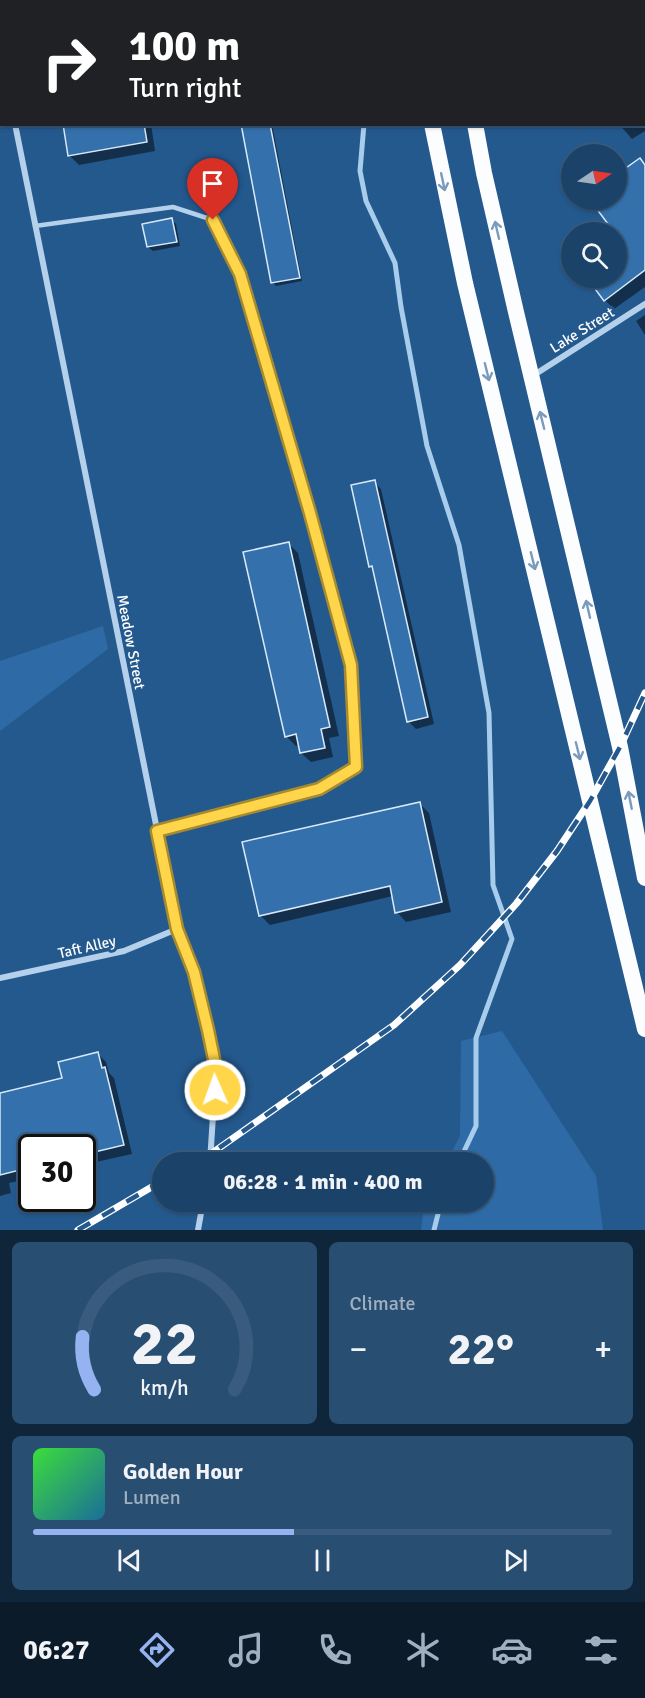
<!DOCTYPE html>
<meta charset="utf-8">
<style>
:root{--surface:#1b436a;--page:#284e72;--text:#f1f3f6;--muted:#a0b0c1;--line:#395c7e;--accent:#95b2f1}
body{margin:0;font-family:Signika,sans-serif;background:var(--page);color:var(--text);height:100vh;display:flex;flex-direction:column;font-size:22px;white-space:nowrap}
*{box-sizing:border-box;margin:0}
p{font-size:20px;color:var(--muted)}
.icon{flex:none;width:33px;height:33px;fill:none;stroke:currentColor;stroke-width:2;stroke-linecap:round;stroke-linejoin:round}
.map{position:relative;height:1230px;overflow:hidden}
.panel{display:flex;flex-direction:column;gap:12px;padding:12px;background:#0f253a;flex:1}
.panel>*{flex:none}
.hud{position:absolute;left:0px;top:0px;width:645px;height:126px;box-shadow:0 2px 4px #0004,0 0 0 2px var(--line);background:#202124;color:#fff;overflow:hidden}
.needle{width:39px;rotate:77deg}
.tools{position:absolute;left:561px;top:144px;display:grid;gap:12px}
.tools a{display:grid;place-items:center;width:66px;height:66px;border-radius:50%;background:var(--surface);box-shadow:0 2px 4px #0004,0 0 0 2px var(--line);font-size:30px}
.speed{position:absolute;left:18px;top:1134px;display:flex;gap:12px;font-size:30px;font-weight:700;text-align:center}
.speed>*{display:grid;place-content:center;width:78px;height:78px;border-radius:50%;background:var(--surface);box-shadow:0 2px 4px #0004,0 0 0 2px var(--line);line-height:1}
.speed .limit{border:3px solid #111;border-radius:9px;background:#fff;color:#111}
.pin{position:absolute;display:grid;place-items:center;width:51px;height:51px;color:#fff;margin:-62px -26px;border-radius:50% 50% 50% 0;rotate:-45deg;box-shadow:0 0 6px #0007}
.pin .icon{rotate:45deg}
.me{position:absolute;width:66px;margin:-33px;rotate:358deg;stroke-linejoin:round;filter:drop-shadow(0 0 4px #0008)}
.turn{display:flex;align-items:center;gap:21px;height:126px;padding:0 30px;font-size:27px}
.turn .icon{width:78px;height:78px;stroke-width:2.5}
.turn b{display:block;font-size:42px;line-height:51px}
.big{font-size:45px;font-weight:700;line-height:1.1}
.panel .tile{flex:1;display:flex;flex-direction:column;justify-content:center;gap:9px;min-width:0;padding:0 21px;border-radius:9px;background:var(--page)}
.panel .dial{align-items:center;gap:0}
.dial svg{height:156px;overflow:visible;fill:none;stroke:var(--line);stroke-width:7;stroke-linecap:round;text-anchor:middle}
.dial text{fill:var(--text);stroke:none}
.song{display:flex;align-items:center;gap:18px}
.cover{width:72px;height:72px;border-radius:9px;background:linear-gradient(135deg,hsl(120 70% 55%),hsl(200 70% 35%))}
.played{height:6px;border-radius:3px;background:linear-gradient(90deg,var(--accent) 45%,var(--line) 45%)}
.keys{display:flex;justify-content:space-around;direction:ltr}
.heat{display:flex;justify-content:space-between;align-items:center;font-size:33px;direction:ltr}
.panel .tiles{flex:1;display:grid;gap:12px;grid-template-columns:1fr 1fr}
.tile:last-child{grid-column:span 2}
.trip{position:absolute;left:152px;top:1152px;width:342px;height:60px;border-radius:30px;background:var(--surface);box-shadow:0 2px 4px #0004,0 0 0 2px var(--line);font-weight:700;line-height:60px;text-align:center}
.tabs{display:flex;height:96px;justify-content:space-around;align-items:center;background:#0b1b2a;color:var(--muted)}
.tabs .icon{width:42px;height:42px}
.tabs .selected{color:var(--accent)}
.tabs b{font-size:27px;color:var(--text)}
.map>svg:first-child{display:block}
.green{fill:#2e6ba6}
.shadow{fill:#0007}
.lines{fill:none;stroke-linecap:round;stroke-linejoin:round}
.stream{stroke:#a8ccec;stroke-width:5}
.building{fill:#3470ab;stroke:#d8e9f8;stroke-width:1.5}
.service{stroke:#b4d0eb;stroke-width:4.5}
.minor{stroke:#b4d0eb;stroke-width:6}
.trunk{stroke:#fcfdff;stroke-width:16}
.rail-casing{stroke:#fff;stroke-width:7}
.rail{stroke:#24598e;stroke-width:4.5;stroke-dasharray:14;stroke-linecap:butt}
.oneway{stroke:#7a9bbb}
.route-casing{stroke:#a68a30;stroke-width:15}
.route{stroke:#ffd54a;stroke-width:10}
.labels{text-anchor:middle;stroke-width:6;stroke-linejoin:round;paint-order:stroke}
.street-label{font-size:15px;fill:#fff;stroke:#24598e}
</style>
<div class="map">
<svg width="645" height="1230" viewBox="0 0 645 1230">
<rect width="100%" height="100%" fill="#24598e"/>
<g class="green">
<path d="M103,626L108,649L0,731V661Z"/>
<path d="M502,1031L596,1176L603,1230H421L423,1214L429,1202H483V1162H447L460,1136L461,1041Z"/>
</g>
<g class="shadow">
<path d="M156,0H261L262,2H157Z"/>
<path d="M645,54V131L632,139L619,124H644V55Z"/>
<path d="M64,124H151L155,151L79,165L70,156Z"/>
<path d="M242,124H272L302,281L276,286L273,282Z"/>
<path d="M645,163V287L614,309L605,300L589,278H616V232H608L613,229L592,200H616Z"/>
<path d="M171,219L176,224L180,246L153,251L148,247Z"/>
<path d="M645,315V335L636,321Z"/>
<path d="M374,482L381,489L434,724L416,729L408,721L374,569L371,566Z"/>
<path d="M288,543L298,553L339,736L329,738L333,757L311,762L301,753L300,745L296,746L286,736Z"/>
<path d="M419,803L429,813L451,912L406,922L397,912L393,896L270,925L260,915Z"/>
<path d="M98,1054L106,1062L109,1073L114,1078L132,1154L82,1165V1148H32V1178L9,1183L11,1193L0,1196V1094L64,1079Z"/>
</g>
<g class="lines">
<g class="stream">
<path d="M354,0V2"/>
<path d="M364,124L360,171L366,201L395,263L401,307L427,446L459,545L489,713L493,885L512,939L476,1038V1126L459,1162"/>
<path d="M434,1230L441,1202"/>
</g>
</g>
<g class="building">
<path d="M63,124H144L147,142L68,156Z"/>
<path d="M241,124H270L300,278L271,283Z"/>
<path d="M640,158L645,165V270L604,301L587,278H616V232H614L590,200H616V175Z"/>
<path d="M172,218L177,242L147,247L142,224Z"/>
<path d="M375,480L428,717L407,722L372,566L369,567L351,485Z"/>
<path d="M289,542L330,727L321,729L325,748L300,753L296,734L285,737L243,552Z"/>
<path d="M420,802L442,902L395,913L390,886L259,916L242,842Z"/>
<path d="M98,1052L102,1068L105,1067L124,1145L82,1155V1148H32V1167L0,1175V1093L62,1078L58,1062Z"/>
</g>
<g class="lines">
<path class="service" d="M35,226L173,207L213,220L240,274L310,513L351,665L356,767L319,789L157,831"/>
<g class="minor">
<path d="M0,51L2,59"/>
<path d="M15,124L177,929L194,972L216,1069L210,1162"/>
<path d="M534,375L645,304"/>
<path d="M0,978L124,951L177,929"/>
<path d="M198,1230L203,1202"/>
</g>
<g class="trunk">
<path d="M412,0V2"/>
<path d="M454,0V2"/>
<path d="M432,124L465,283L645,1029"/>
<path d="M475,124L484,173L516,312L620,747L645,878"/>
</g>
<g class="rail-casing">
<g id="rail">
<path d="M195,1162L212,1153L394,1025L460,965L516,904L557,851L590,801L620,747L645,693"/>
<path d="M78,1230L162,1181"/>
</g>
</g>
<use href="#rail" class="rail"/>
</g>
<defs><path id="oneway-shaft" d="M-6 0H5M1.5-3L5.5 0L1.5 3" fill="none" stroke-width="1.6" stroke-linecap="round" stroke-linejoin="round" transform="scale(1.5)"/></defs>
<g class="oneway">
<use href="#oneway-shaft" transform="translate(443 182) rotate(78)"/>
<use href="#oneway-shaft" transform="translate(497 230) rotate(-103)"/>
<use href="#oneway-shaft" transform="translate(487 372) rotate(76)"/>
<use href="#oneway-shaft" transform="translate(542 420) rotate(-104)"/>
<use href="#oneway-shaft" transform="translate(533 561) rotate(76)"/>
<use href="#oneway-shaft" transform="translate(588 609) rotate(-103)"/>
<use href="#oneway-shaft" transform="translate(578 751) rotate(76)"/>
<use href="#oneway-shaft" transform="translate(630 800) rotate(-101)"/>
</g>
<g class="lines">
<g class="route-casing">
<path id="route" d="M213,220L240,274L310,513L351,665L356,767L319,789L157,831L177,929L194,972L208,1030L216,1069L215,1090"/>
</g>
<use href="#route" class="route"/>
</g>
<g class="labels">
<g class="street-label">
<text transform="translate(582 330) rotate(-32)" y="5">Lake Street</text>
<text transform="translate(131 642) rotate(79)" y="5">Meadow Street</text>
<text transform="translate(87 947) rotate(-13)" y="5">Taft Alley</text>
</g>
</g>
</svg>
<div class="tools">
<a><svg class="needle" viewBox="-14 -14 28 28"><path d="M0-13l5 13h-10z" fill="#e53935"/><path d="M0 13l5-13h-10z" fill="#a0b0c1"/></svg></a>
<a><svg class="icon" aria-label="search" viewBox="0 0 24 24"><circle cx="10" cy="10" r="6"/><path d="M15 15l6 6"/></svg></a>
</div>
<div class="speed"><div class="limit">30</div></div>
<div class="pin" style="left:213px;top:220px;background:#d93025"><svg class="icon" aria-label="arrive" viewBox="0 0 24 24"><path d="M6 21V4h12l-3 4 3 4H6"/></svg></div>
<svg class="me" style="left:215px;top:1090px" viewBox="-20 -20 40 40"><circle r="17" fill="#ffd54a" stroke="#fff" stroke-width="3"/><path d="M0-11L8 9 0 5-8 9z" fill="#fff"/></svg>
<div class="trip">06:28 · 1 min · 400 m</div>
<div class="hud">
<div class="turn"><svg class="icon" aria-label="right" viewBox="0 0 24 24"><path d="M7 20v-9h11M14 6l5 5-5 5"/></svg><div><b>100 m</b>Turn right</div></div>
</div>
</div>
<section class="panel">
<div class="tiles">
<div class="tile dial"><svg viewBox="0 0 100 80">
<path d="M14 69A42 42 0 1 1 86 69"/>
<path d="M14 69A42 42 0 0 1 8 42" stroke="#95b2f1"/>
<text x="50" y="56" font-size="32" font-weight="700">22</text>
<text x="50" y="72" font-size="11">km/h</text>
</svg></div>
<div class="tile"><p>Climate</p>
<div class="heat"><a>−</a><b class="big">22°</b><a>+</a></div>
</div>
<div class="tile">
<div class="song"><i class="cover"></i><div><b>Golden Hour</b><p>Lumen</p></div></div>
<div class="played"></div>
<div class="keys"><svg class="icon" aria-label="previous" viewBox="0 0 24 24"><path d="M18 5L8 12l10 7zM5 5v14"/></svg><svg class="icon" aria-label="pause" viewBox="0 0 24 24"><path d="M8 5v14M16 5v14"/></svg><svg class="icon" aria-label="next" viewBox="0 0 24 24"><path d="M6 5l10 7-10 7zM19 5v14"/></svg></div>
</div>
</div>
</section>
<nav class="tabs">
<b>06:27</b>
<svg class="icon selected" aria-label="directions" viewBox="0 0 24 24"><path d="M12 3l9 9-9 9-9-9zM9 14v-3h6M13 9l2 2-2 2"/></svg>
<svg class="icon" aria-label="music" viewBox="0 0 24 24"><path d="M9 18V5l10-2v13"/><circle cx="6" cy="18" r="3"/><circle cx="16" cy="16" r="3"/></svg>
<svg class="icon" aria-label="phone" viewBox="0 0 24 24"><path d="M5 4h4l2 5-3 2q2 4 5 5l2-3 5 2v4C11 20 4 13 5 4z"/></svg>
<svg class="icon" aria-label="climate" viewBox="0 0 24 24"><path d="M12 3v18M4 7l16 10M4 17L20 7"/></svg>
<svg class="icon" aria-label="car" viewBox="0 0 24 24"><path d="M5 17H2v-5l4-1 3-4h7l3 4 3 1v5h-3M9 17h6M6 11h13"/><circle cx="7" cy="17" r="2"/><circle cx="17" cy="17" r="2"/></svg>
<svg class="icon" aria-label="filters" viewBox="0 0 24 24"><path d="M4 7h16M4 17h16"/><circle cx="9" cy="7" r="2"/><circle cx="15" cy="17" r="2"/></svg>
</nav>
